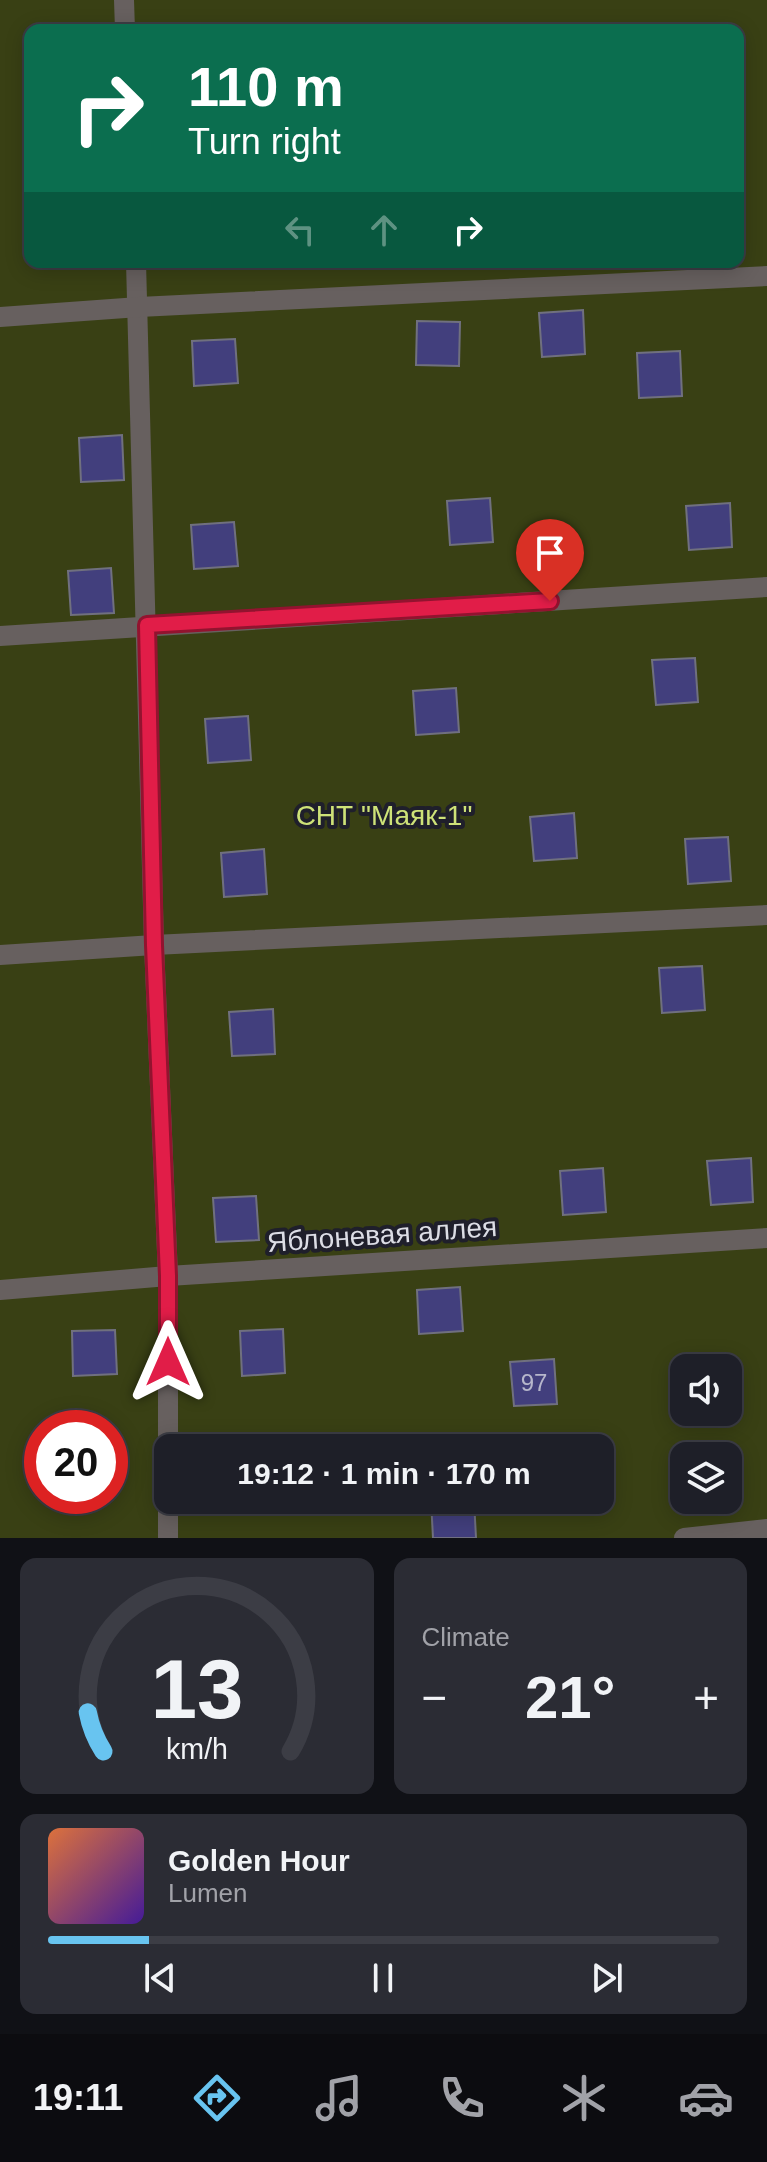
<!DOCTYPE html>
<meta charset="utf-8">
<style>
:root{--surface:#1e1f28;--page:#2b2c34;--text:#f1f3f6;--muted:#a1a2a8;--line:#3c3d45;--accent:#68c4f0}
body{margin:0;font-family:Arial,sans-serif;background:var(--page);color:var(--text);height:100vh;display:flex;flex-direction:column;font-size:30px;white-space:nowrap}
*{box-sizing:border-box;margin:0}
p{font-size:26px;color:var(--muted)}
.icon{flex:none;width:44px;height:44px;fill:none;stroke:currentColor;stroke-width:2;stroke-linecap:round;stroke-linejoin:round}
.map{position:relative;height:1538px;overflow:hidden}
.sheet{display:flex;flex-direction:column;gap:20px;padding:20px;background:#101116;flex:1}
.sheet>*{flex:none}
.guide{position:absolute;left:24px;top:24px;width:720px;height:244px;border-radius:16px;box-shadow:0 4px 20px #0003,0 0 0 2px var(--line);background:#0b6e4f;color:#fff;overflow:hidden}
.buttons{position:absolute;left:670px;top:1354px;display:grid;gap:16px}
.buttons a{display:grid;place-items:center;width:72px;height:72px;border-radius:16px;background:var(--surface);box-shadow:0 4px 20px #0003,0 0 0 2px var(--line);font-size:40px}
.speed{position:absolute;left:24px;top:1410px;display:flex;gap:16px;font-size:40px;font-weight:700;text-align:center}
.speed>*{display:grid;place-content:center;width:104px;height:104px;border-radius:50%;background:var(--surface);box-shadow:0 4px 20px #0003,0 0 0 2px var(--line);line-height:1}
.speed .limit{border:12px solid #d22;background:#fff;color:#111}
.pin{position:absolute;display:grid;place-items:center;width:68px;height:68px;color:#fff;margin:-82px -34px;border-radius:50% 50% 50% 0;rotate:-45deg;box-shadow:0 0 8px #0007}
.pin .icon{rotate:45deg}
.me{position:absolute;width:88px;margin:-44px;rotate:0deg;stroke-linejoin:round;filter:drop-shadow(0 0 6px #0008)}
.turn{display:flex;align-items:center;gap:28px;height:168px;padding:0 32px;font-size:36px}
.turn .icon{width:104px;height:104px;stroke-width:2.5}
.turn b{display:block;font-size:56px;line-height:68px}
.lanes{display:flex;align-items:center;height:76px;padding:0 32px;background:#0003;justify-content:center;gap:40px;direction:ltr}
.lanes .off{opacity:.35}
.big{font-size:60px;font-weight:700;line-height:1.1}
.sheet .tile{flex:1;display:flex;flex-direction:column;justify-content:center;gap:12px;min-width:0;padding:0 28px;border-radius:16px;background:var(--page)}
.sheet .dial{align-items:center;gap:0}
.dial svg{height:208px;overflow:visible;fill:none;stroke:var(--line);stroke-width:7;stroke-linecap:round;text-anchor:middle}
.dial text{fill:var(--text);stroke:none}
.song{display:flex;align-items:center;gap:24px}
.cover{width:96px;height:96px;border-radius:12px;background:linear-gradient(135deg,hsl(20 70% 55%),hsl(260 70% 35%))}
.played{height:8px;border-radius:4px;background:linear-gradient(90deg,var(--accent) 15%,var(--line) 15%)}
.keys{display:flex;justify-content:space-around;direction:ltr}
.heat{display:flex;justify-content:space-between;align-items:center;font-size:44px;direction:ltr}
.sheet .tiles{flex:1;display:grid;gap:20px;grid-template-columns:1fr 1fr}
.tile:last-child{grid-column:span 2}
.trip{position:absolute;left:154px;top:1434px;width:460px;height:80px;border-radius:16px;background:var(--surface);box-shadow:0 4px 20px #0003,0 0 0 2px var(--line);font-weight:700;line-height:80px;text-align:center}
.dock{display:flex;height:128px;justify-content:space-around;align-items:center;background:#0c0c10;color:var(--muted)}
.dock .icon{width:56px;height:56px}
.dock .active{color:var(--accent)}
.dock b{font-size:36px;color:var(--text)}
.map>svg:first-child{display:block}
.green{fill:#394014;fill-rule:evenodd}
.building{fill:#423f7d;stroke:#70707f;stroke-width:2}
.lines{fill:none;stroke-linecap:round;stroke-linejoin:round}
.lane{stroke:#67605f;stroke-width:20}
.route-casing{stroke:#92132f;stroke-width:20}
.route{stroke:#e11d48;stroke-width:14}
.labels{text-anchor:middle;stroke-width:8;stroke-linejoin:round;paint-order:stroke}
.number-label{font-size:24px;fill:#b6b6cb}
.park-label{font-size:28px;fill:#cee278;stroke:#1f1f2b}
.street-label{font-size:28px;fill:#dcdde5;stroke:#1f1f2b}
</style>
<div class="map">
<svg width="767" height="1538" viewBox="0 0 767 1538">
<rect width="100%" height="100%" fill="#282935"/>
<path class="green" d="M0,0H767V1538H0ZM30,30H738V262H30ZM684,1368H728V1412H684ZM42,1428H110V1496H42ZM168,1448H600V1500H168ZM684,1456H728V1500H684Z"/>
<g class="building">
<path d="M583,310L585,354L542,357L539,313Z"/>
<path d="M417,321L460,322L459,366L416,365Z"/>
<path d="M235,339L238,383L194,386L192,341Z"/>
<path d="M680,351L682,396L639,398L637,353Z"/>
<path d="M122,435L124,480L81,482L79,438Z"/>
<path d="M490,498L493,542L450,545L447,501Z"/>
<path d="M730,503L732,547L689,550L686,506Z"/>
<path d="M234,522L238,566L194,569L191,525Z"/>
<path d="M111,568L114,613L71,615L68,571Z"/>
<path d="M695,658L698,702L656,705L652,660Z"/>
<path d="M456,688L459,732L416,735L413,691Z"/>
<path d="M248,716L251,760L208,763L205,719Z"/>
<path d="M574,813L577,858L534,861L530,817Z"/>
<path d="M728,837L731,881L688,884L685,839Z"/>
<path d="M264,849L267,894L224,897L221,853Z"/>
<path d="M702,966L705,1010L662,1013L659,968Z"/>
<path d="M273,1009L275,1054L232,1056L229,1012Z"/>
<path d="M751,1158L753,1202L711,1205L707,1161Z"/>
<path d="M603,1168L606,1212L563,1215L560,1171Z"/>
<path d="M256,1196L259,1240L216,1242L213,1198Z"/>
<path d="M460,1287L463,1331L419,1334L417,1290Z"/>
<path d="M283,1329L285,1373L242,1376L240,1331Z"/>
<path d="M115,1330L117,1374L73,1376L72,1331Z"/>
<path d="M554,1359L557,1404L514,1406L510,1362Z"/>
<path d="M431,1500H474L476,1538H433Z"/>
</g>
<g class="lines">
<g class="lane">
<path d="M124,0L125,30"/>
<path d="M136,262L154,945L168,1276V1448"/>
<path d="M0,317L139,307L767,276"/>
<path d="M0,636L767,587"/>
<path d="M0,955L154,945L767,915"/>
<path d="M0,1290L168,1276L767,1238"/>
<path d="M168,1500V1538"/>
<path d="M684,1538L767,1529"/>
</g>
</g>
<g class="lines">
<g class="route-casing">
<path id="route" d="M168,1362V1276L154,945L147,625L550,601"/>
</g>
<use href="#route" class="route"/>
</g>
<g class="labels">
<g class="number-label">
<text x="534" y="1391">97</text>
</g>
<g class="park-label">
<text x="384" y="825">СНТ "Маяк-1"</text>
</g>
<g class="street-label">
<text transform="translate(382 1234) rotate(-4)" y="10">Яблоневая аллея</text>
</g>
</g>
</svg>
<div class="buttons">
<a><svg class="icon" aria-label="sound" viewBox="0 0 24 24"><path d="M4 9h4l5-4v14l-5-4H4zM17 9q2 3 0 6"/></svg></a>
<a><svg class="icon" aria-label="layers" viewBox="0 0 24 24"><path d="M12 4l9 5-9 5-9-5zM3 14l9 5 9-5"/></svg></a>
</div>
<div class="speed"><div class="limit">20</div></div>
<div class="pin" style="left:550px;top:601px;background:#d93025"><svg class="icon" aria-label="arrive" viewBox="0 0 24 24"><path d="M6 21V4h12l-3 4 3 4H6"/></svg></div>
<svg class="me" style="left:168px;top:1362px" viewBox="-20 -20 40 40"><path d="M0-17L14 15 0 8-14 15z" fill="#e11d48" stroke="#fff" stroke-width="4"/></svg>
<div class="trip">19:12 · 1 min · 170 m</div>
<div class="guide">
<div class="turn"><svg class="icon" aria-label="right" viewBox="0 0 24 24"><path d="M7 20v-9h11M14 6l5 5-5 5"/></svg><div><b>110 m</b>Turn right</div></div>
<div class="lanes"><svg class="icon off" aria-label="left" viewBox="0 0 24 24"><path d="M17 20v-9H6M10 6l-5 5 5 5"/></svg><svg class="icon off" aria-label="ahead" viewBox="0 0 24 24"><path d="M12 20V5M6 11l6-6 6 6"/></svg><svg class="icon" aria-label="right" viewBox="0 0 24 24"><path d="M7 20v-9h11M14 6l5 5-5 5"/></svg></div>
</div>
</div>
<section class="sheet">
<div class="tiles">
<div class="tile dial"><svg viewBox="0 0 100 80">
<path d="M14 69A42 42 0 1 1 86 69"/>
<path d="M14 69A42 42 0 0 1 8 54" stroke="#68c4f0"/>
<text x="50" y="56" font-size="32" font-weight="700">13</text>
<text x="50" y="72" font-size="11">km/h</text>
</svg></div>
<div class="tile"><p>Climate</p>
<div class="heat"><a>−</a><b class="big">21°</b><a>+</a></div>
</div>
<div class="tile">
<div class="song"><i class="cover"></i><div><b>Golden Hour</b><p>Lumen</p></div></div>
<div class="played"></div>
<div class="keys"><svg class="icon" aria-label="previous" viewBox="0 0 24 24"><path d="M18 5L8 12l10 7zM5 5v14"/></svg><svg class="icon" aria-label="pause" viewBox="0 0 24 24"><path d="M8 5v14M16 5v14"/></svg><svg class="icon" aria-label="next" viewBox="0 0 24 24"><path d="M6 5l10 7-10 7zM19 5v14"/></svg></div>
</div>
</div>
</section>
<nav class="dock">
<b>19:11</b>
<svg class="icon active" aria-label="directions" viewBox="0 0 24 24"><path d="M12 3l9 9-9 9-9-9zM9 14v-3h6M13 9l2 2-2 2"/></svg>
<svg class="icon" aria-label="music" viewBox="0 0 24 24"><path d="M9 18V5l10-2v13"/><circle cx="6" cy="18" r="3"/><circle cx="16" cy="16" r="3"/></svg>
<svg class="icon" aria-label="phone" viewBox="0 0 24 24"><path d="M5 4h4l2 5-3 2q2 4 5 5l2-3 5 2v4C11 20 4 13 5 4z"/></svg>
<svg class="icon" aria-label="climate" viewBox="0 0 24 24"><path d="M12 3v18M4 7l16 10M4 17L20 7"/></svg>
<svg class="icon" aria-label="car" viewBox="0 0 24 24"><path d="M5 17H2v-5l4-1 3-4h7l3 4 3 1v5h-3M9 17h6M6 11h13"/><circle cx="7" cy="17" r="2"/><circle cx="17" cy="17" r="2"/></svg>
</nav>
